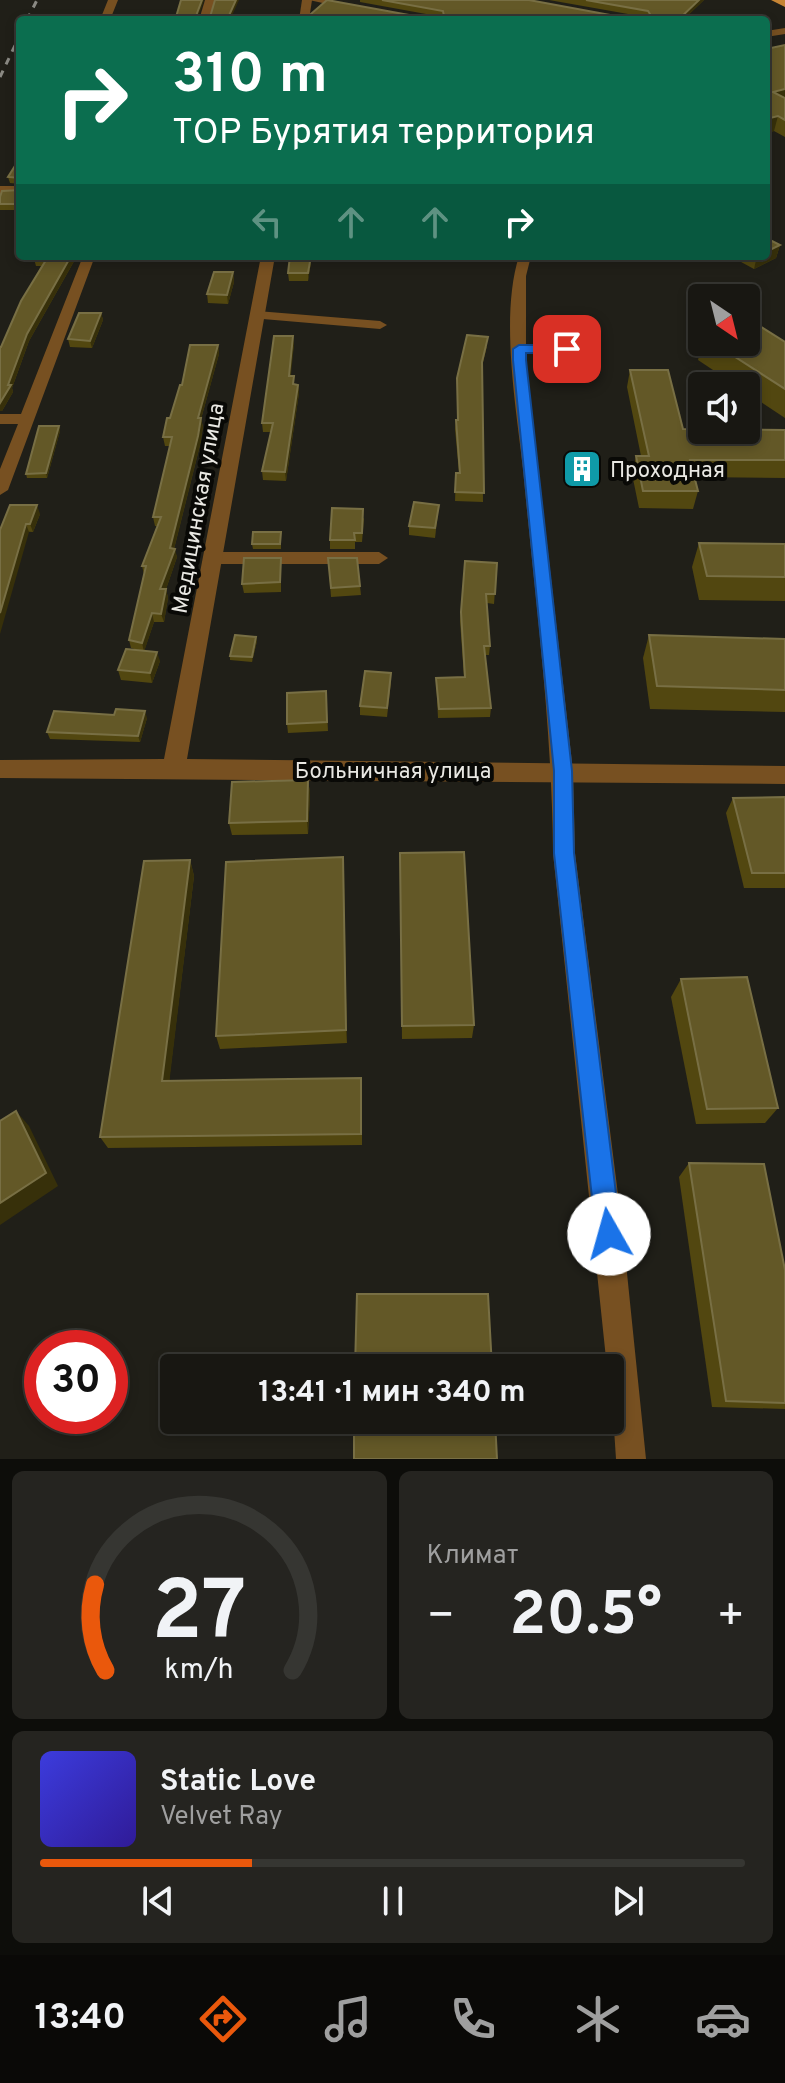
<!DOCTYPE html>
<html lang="ru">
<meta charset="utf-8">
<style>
:root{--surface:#181712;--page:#252420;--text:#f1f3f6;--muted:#9f9f9f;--line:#363632;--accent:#ea580c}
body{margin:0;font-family:Overpass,sans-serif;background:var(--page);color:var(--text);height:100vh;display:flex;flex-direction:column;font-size:30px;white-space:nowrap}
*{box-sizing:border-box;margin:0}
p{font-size:26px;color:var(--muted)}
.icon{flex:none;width:44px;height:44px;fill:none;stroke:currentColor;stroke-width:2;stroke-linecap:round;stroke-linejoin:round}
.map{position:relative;height:1459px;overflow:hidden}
.details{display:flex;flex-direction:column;gap:12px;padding:12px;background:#0d0d0a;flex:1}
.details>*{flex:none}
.banner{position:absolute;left:16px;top:16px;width:754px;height:244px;border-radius:8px;box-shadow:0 4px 12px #0003,0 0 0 2px var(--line);background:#0b6e4f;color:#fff;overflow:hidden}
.needle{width:52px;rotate:145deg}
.fabs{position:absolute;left:688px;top:284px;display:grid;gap:16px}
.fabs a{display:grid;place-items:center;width:72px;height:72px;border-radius:8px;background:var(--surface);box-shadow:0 4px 12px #0003,0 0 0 2px var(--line);font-size:40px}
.speed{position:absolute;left:24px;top:1330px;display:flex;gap:16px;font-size:40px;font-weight:700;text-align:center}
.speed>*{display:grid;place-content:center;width:104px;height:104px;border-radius:50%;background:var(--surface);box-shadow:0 4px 12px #0003,0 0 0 2px var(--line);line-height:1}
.speed .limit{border:12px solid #d22;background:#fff;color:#111}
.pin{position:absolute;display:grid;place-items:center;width:68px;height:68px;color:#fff;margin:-34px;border-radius:16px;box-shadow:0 4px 12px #0006}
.me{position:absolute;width:88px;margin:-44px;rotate:353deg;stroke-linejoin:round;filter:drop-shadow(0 0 6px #0008)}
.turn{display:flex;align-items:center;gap:28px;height:168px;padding:0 24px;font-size:36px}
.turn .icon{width:104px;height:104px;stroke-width:2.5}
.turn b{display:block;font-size:56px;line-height:68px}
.lanes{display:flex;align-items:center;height:76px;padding:0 24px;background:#0003;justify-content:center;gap:40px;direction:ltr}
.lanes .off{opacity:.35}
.big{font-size:60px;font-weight:700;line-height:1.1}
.details .card{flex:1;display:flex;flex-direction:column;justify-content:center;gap:12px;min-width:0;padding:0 28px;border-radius:12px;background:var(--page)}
.details .dial{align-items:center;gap:0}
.dial svg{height:208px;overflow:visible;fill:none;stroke:var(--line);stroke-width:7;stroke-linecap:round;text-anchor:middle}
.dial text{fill:var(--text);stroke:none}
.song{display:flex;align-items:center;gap:24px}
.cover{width:96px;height:96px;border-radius:12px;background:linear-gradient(135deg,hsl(240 70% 55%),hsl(250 70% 35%))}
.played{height:8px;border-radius:4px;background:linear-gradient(90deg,var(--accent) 30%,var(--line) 30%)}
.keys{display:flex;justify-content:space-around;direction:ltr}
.heat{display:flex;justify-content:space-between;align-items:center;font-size:44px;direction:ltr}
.details .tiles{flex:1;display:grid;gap:12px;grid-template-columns:1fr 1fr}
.card:last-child{grid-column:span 2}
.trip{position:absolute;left:160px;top:1354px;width:464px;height:80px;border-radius:8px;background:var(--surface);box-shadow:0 4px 12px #0003,0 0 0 2px var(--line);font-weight:700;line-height:80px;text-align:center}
.dock{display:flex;height:128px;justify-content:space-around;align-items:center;background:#0a0907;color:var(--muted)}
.dock .icon{width:56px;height:56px}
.dock .active{color:var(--accent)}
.dock b{font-size:36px;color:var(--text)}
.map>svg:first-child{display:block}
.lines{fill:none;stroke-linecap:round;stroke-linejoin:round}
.minor{fill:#775021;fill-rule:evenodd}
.tertiary{fill:#775021;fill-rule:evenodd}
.primary{fill:#c68535;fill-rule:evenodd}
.rail{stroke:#8a8983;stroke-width:3;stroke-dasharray:7 7;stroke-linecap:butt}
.wall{fill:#524710}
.shaded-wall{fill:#37300a}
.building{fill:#635827;stroke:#786f44;stroke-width:2}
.route{fill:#1a73e8;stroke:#114b97;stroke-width:2}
.labels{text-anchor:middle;stroke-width:8;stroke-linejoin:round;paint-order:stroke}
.poi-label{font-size:22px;fill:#e9e8e3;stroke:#090906;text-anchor:start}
.street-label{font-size:22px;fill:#e9e8e3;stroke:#090906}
</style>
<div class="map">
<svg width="785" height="1459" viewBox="0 0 785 1459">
<rect width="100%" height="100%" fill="#201f18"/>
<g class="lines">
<g class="minor">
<path d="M108,0H118L110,20H100Z"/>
<path d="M205,0H215L209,20H199Z"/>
<path d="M309,0H330L355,6L350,9Z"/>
<rect x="0" y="186" width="20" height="8"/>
<path d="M83,256H95L8,490L0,495V469L18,424H0V414H21Z"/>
<path d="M519,256H531L526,276V345L590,346L597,350L590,354L526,353V360L573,771L575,853L623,1234L646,1459H616L610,1368H607L553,853C552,724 535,597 523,469C516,406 500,316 519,256Z"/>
<path d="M257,311L380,321L387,325L380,329L252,318V312Z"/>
<path d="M212,552H379L388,558L379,564H212L203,558Z"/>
</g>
<g class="tertiary">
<path d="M302,0H312L309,20H299Z"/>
<path d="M785,28V34L766,37V31Z"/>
<path d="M261,256H275L187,759L785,766V784L0,778V760L164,759Z"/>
</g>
<path class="primary" d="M771,0H785V7Z"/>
<g class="rail">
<path d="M27,20L37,0"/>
<path d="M0,77L20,35"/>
</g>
</g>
<g class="wall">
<path d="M360,0H529L621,17H645L549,0H704L683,20H304L437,16L360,2Z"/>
<path d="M785,45V137L774,131L766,133V49Z"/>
<path d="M20,158V184L10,183L8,177Z"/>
<path d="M20,190V210H0V197Z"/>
<path d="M780,245L776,258L754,269L730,256H766Z"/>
<path d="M36,256H77L29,341L12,388L13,392L2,411H0V347H1L41,266H36L34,259Z"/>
<path d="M312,256L308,281H289L288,273Z"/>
<path d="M233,272L234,282L228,304L208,303L207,294Z"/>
<path d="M101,313L103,320L92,348L70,347L68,339Z"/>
<path d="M703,342H785V418L746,392V386H737L698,360Z"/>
<path d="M294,344L290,376H294V384L298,385L299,393L286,481L263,480L262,471L271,432H263L262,423Z"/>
<path d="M218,345L219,354L201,419L203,427L200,445L174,549L177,557L166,589L168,598L164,622H154L144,651L160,661L152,683L121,680L118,670L138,650L131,648L129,640L144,574L142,566L157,526H155L153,517L170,446H165L163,437L182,385Z"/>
<path d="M487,346L482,367L483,502L455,501L456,473H459L455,429L456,420H458L457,378Z"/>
<path d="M630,370L683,429L785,430V478L694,477L698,491L693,509L639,508L632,474L636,456H641L627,387Z"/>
<path d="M59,426L60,431L47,478H27L26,474Z"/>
<path d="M439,505L435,538L409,535V526Z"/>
<path d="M40,514L33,532L0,530Z"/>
<path d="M364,518L362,542H355V549H330V540Z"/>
<path d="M281,532V549H253L252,544Z"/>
<path d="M699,543L785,544V601L699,600L692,567Z"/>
<path d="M281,558V592L244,593L242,584Z"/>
<path d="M328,558L360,586L361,595L331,597Z"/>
<path d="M465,561L497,563L494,604L487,603L490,646L489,655H485L491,708L490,717L438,718L436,678L464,677L460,621Z"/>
<path d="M649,635L785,639V712L650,709L643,658Z"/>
<path d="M257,641L252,662L230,660V656Z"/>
<path d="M391,682L387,717L360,715V706Z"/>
<path d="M326,691L328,731L288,733L287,724Z"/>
<path d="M147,718L140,742L50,739L47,732Z"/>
<path d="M308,780L310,793L308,834L232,835L229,823Z"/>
<path d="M785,797V888H744L726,813L733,798Z"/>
<path d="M400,853L474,1025L472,1038L402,1039Z"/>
<path d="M343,857L347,1043L220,1049L216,1036Z"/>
<path d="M190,860L194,876L169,1081L362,1090V1145L108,1148L100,1137Z"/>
<path d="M681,979L778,1108L765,1123L696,1124L671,997Z"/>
<path d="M689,1163L785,1270V1409L712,1407L679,1177Z"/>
</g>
<g class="shaded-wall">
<path d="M202,0H204L197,20L196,16Z"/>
<path d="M236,0H239L230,20H227Z"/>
<path d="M699,0H704L683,20H678Z"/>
<path d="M785,89V103L773,92Z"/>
<path d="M778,116L774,131L766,133V119Z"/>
<path d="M780,245L776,258L754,269L757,256H766V252Z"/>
<path d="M71,256H77L29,341L12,388L13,392L2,411H0V403L27,334Z"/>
<path d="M311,256H312L308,281V273Z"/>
<path d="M233,272L234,282L228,304L227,295Z"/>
<path d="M101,313L103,320L92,348L90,341Z"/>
<path d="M293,336L294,344L290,385L289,376Z"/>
<path d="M218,345L219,354L201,419L203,427L200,445L172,557L170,548L198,418Z"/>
<path d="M298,385L299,393L286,481L285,472Z"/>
<path d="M59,426L60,431L47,478L46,473Z"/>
<path d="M37,505L40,514L33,532L30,524Z"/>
<path d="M26,524L29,532L0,634V613Z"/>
<path d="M175,549L177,557L163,598L160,589Z"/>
<path d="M166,589L168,598L164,622L161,614Z"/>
<path d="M152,613L154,622L144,652L142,643Z"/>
<path d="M256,637L257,641L252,662V657Z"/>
<path d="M157,652L160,661L152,683L150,673Z"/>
<path d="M145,711L147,718L140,742L138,736Z"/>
<path d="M308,780L310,793L308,834L307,821Z"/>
<path d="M343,857L344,872L347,1043L346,1030Z"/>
<path d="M190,860L194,876L168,1093L162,1081Z"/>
<path d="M16,1111L29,1126L58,1186L0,1225V1203Z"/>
</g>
<g class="building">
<path d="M181,0H202L196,16L210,17L215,0H236L227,20H171L172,17H176Z"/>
<path d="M327,0L420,17L444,16L443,11L382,0H529L621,17H647L650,14L648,11L586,0H699L678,20H304Z"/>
<path d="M785,45V89L773,92L785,98V120L778,116L766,119V49Z"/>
<path d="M20,158V178L8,177Z"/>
<path d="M20,190V204H0V197L2,191Z"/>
<path d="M766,238L780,245L766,252Z"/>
<path d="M36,256H71L27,334L8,385H11L0,403V347H1L21,301L46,260L34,259Z"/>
<path d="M290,256H311L308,273H288Z"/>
<path d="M214,272H233L227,295L207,294Z"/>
<path d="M79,313H101L90,341L68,339Z"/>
<path d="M750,320L785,342V389L712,342H746V321Z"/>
<path d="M467,335L488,337L482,362L484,493L455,492L456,473H460L456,420H458L457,378Z"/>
<path d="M274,336H293L289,376H294L293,384L298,385L285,472L262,471L273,423H262Z"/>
<path d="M190,345H218L198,418H201L198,436L170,548L175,549L160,589H166L161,614L152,613L142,643L129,640L146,566H142L161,517H153L172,437H163L167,418H170L180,385H182Z"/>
<path d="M630,370H668L683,429L785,430V460H690L698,491H643L636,456H649Z"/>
<path d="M39,426H59L46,473L26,474Z"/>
<path d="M414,502L439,505L435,528L409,526Z"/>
<path d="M10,505H37L30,524H26L0,613V530Z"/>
<path d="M332,508L363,509L362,533H354L355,540H330Z"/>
<path d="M253,532H281L280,544H252Z"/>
<path d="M699,543L785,544V577L707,576Z"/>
<path d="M244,558H281L280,582L242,584Z"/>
<path d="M328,558H357L360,586L331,588Z"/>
<path d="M465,561L497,563L495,594H486L490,646H484L491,708L439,709L436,678L465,677L461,612Z"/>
<path d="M235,635L256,637L252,657L230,656Z"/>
<path d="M649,635L785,639V690L657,686Z"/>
<path d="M126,649L157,652L150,673L118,670Z"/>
<path d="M365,671L391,673L387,708L360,706Z"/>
<path d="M326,691L327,722L287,724V693Z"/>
<path d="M116,709L145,711L138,736L47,732L54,711L114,715Z"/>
<path d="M308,780L307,821L229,823L232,782Z"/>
<path d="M785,797V873H752L733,798Z"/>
<path d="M464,852L474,1025L402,1026L400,853Z"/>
<path d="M343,857L346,1030L216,1036L226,862Z"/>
<path d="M190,860L162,1081L361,1078V1134L100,1137L144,861Z"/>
<path d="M747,977L778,1108L707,1109L681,979Z"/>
<path d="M16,1111L46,1173L0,1203V1121Z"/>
<path d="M689,1163L764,1164L785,1270V1403L726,1401Z"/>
<path d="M357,1294H488L492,1368H355Z"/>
<path d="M354,1420H495L497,1459H354Z"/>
</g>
<path class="route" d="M519,345H567L573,349L567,353H526V360L572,771L574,853L621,1234L618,1243L609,1247L600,1243L596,1234L554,853V771L513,360V349Z"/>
<defs>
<g id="building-square" transform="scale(2)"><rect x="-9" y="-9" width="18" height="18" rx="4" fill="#0f9aa8" stroke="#090906"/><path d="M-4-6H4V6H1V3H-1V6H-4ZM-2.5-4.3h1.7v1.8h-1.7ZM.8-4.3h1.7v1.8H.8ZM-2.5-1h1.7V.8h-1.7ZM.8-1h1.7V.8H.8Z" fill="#fff"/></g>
</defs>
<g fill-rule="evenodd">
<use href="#building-square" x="582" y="469"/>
</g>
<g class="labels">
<g class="poi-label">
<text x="610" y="477">Проходная</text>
</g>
<g class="street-label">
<text transform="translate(197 508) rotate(-80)" y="8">Медицинская улица</text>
<text x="393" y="778">Больничная улица</text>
</g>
</g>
</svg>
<div class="fabs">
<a><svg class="needle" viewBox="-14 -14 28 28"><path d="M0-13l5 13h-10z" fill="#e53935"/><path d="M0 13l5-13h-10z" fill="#9f9f9f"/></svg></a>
<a><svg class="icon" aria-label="sound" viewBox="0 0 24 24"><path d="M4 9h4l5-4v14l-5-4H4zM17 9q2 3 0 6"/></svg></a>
</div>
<div class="speed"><div class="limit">30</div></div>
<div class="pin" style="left:567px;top:349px;background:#d93025"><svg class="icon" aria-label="arrive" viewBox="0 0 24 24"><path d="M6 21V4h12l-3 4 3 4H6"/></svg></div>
<svg class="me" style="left:609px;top:1234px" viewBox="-20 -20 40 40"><circle r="19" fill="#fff"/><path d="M0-13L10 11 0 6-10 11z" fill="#1a73e8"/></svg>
<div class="trip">13:41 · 1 мин · 340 m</div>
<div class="banner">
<div class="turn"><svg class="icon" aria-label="right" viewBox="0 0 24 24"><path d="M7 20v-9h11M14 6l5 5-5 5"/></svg><div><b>310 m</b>ТОР Бурятия территория</div></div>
<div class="lanes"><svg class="icon off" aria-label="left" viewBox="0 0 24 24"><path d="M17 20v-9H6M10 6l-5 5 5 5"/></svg><svg class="icon off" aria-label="ahead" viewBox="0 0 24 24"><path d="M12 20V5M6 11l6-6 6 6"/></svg><svg class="icon off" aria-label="ahead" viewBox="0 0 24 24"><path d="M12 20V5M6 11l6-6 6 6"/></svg><svg class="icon" aria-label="right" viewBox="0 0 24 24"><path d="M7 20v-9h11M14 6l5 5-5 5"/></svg></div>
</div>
</div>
<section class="details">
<div class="tiles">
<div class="card dial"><svg viewBox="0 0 100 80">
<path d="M14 69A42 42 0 1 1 86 69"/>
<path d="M14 69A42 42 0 0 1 10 36" stroke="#ea580c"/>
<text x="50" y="56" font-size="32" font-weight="700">27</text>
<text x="50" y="72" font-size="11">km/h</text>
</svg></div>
<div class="card"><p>Климат</p>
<div class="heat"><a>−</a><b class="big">20.5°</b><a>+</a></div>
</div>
<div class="card">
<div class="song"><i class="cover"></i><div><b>Static Love</b><p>Velvet Ray</p></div></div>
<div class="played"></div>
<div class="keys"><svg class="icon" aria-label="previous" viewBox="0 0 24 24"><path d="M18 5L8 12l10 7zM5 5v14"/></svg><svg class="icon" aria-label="pause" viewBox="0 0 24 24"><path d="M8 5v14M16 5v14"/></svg><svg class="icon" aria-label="next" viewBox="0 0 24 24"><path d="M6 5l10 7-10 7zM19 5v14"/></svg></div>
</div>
</div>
</section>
<nav class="dock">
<b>13:40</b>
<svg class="icon active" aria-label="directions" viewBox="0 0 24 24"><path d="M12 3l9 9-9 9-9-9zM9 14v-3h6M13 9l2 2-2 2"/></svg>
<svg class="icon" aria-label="music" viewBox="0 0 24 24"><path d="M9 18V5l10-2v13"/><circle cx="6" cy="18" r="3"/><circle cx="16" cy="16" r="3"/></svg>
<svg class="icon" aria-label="phone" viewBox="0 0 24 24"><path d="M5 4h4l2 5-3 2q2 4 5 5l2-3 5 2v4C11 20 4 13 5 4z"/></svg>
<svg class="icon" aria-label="climate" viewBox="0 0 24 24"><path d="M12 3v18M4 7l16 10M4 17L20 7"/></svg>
<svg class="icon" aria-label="car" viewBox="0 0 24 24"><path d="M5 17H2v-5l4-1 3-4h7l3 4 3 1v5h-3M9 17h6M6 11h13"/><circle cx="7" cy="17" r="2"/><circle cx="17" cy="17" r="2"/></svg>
</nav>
